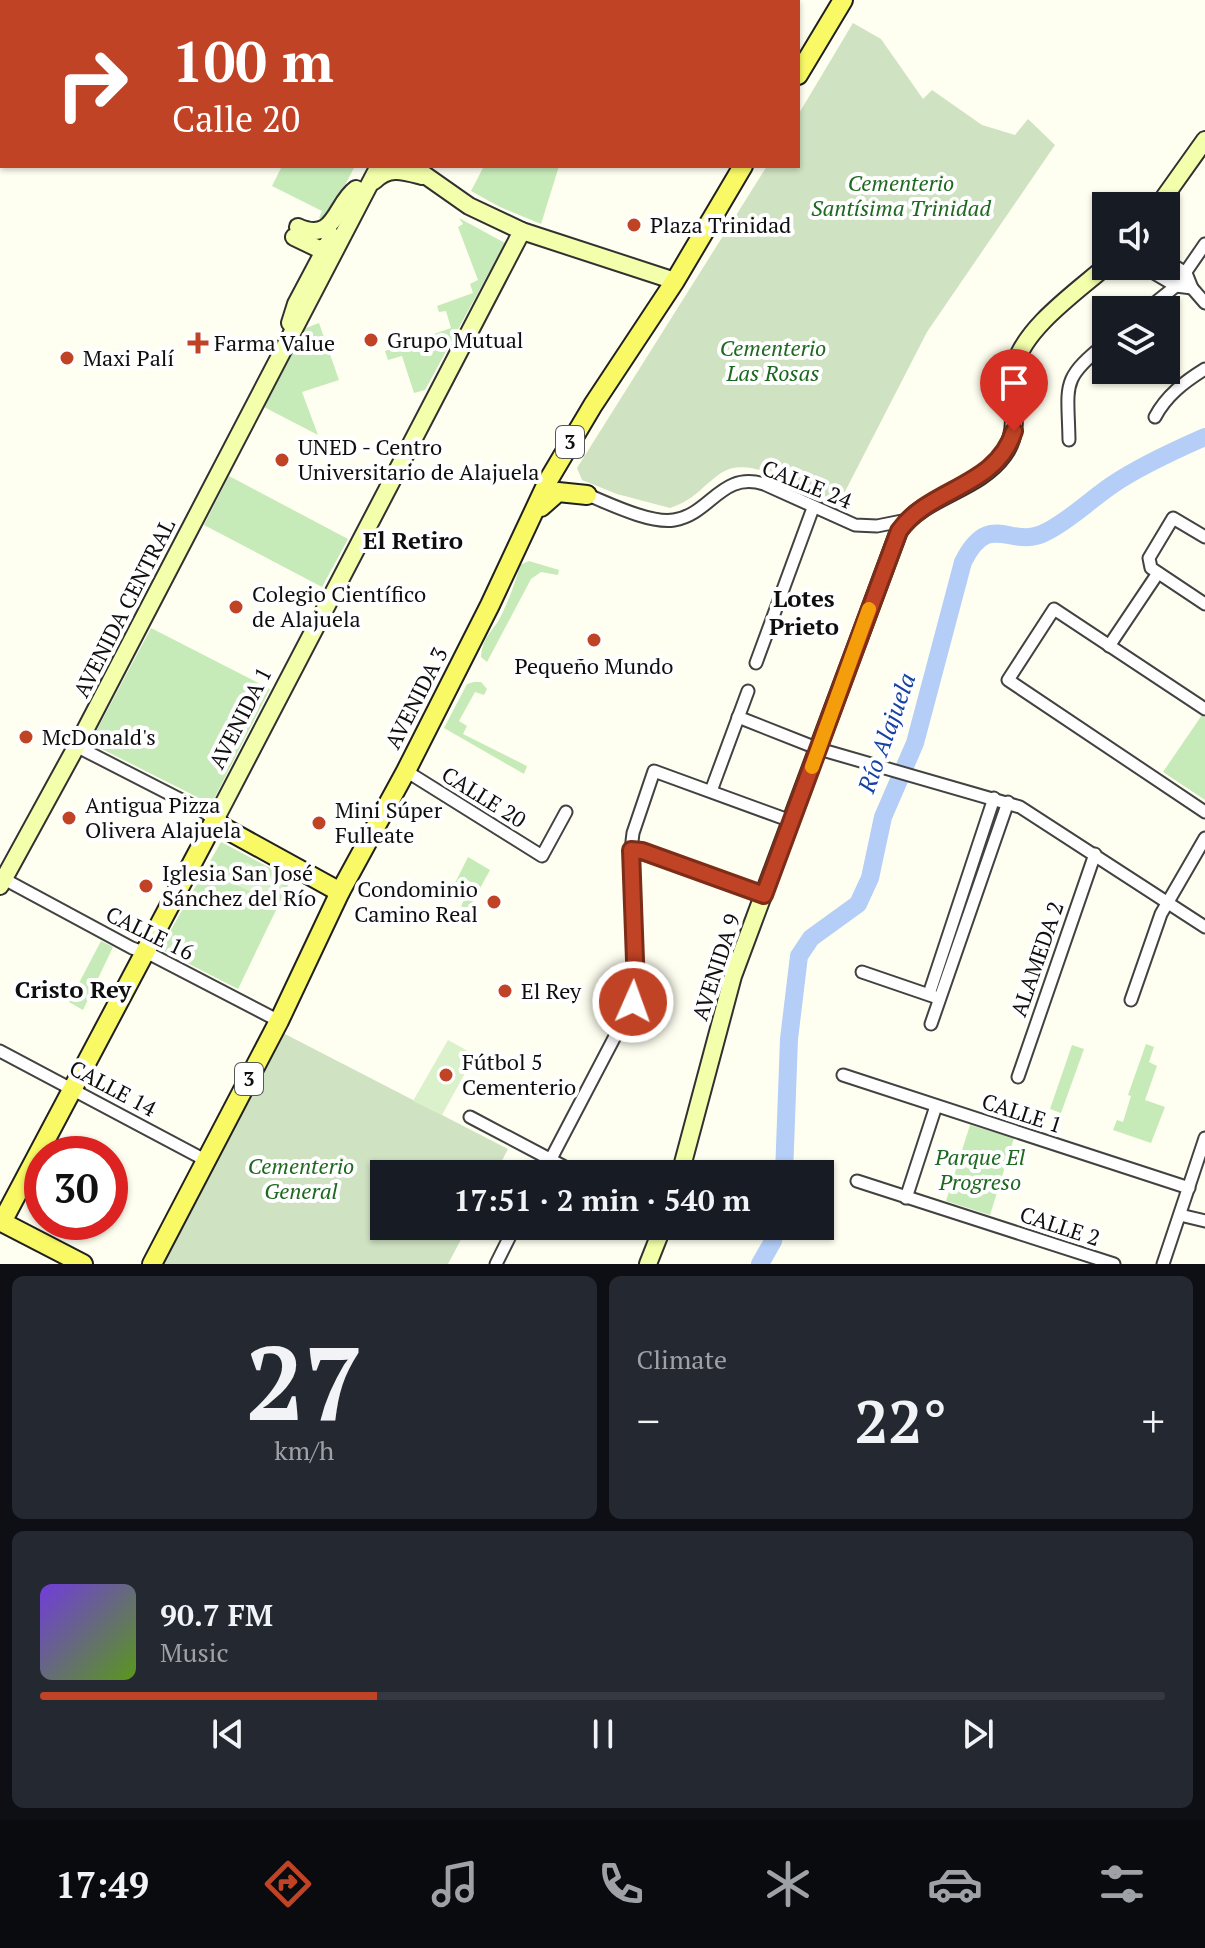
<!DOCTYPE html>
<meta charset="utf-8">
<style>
:root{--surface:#171b24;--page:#242831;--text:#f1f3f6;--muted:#9ea1a6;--line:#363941;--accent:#c14325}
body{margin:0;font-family:"PT Serif",serif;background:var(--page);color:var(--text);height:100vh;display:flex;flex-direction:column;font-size:30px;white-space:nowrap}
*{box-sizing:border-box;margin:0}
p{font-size:26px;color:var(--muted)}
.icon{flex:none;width:44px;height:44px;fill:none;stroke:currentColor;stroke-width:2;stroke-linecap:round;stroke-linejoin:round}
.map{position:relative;height:1264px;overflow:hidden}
.drawer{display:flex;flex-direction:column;gap:12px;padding:12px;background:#0d0f14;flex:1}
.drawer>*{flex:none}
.top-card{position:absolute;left:0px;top:0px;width:800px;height:168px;box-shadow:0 2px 6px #0004;background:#c14325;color:#fff;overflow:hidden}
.tools{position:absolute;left:1092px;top:192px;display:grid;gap:16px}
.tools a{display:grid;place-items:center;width:88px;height:88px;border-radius:0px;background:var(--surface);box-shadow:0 2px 6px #0004;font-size:40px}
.speed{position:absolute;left:24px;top:1136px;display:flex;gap:16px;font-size:40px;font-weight:700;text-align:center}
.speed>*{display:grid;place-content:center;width:104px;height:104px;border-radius:50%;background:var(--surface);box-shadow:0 2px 6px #0004;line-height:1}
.speed .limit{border:12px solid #d22;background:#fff;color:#111}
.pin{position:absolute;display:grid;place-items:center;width:68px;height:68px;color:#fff;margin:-82px -34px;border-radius:50% 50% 50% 0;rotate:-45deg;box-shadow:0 0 8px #0007}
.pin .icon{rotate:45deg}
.me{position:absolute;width:88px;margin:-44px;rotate:2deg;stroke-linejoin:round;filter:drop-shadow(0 0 6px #0008)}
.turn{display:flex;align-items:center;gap:28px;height:168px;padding:0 40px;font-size:36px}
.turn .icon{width:104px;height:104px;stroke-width:2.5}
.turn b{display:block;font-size:56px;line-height:68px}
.big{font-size:60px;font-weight:800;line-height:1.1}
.drawer .widget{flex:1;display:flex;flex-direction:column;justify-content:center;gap:12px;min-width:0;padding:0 28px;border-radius:12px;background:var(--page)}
.drawer .dial{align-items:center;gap:0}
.dial b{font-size:104px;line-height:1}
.song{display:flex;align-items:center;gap:24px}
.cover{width:96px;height:96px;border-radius:12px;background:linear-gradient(135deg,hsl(260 70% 55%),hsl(90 70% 35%))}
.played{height:8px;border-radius:4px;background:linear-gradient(90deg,var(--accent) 30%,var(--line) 30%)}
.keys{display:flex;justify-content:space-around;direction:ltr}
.heat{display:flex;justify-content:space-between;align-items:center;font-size:44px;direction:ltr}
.drawer .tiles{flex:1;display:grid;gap:12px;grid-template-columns:1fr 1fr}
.widget:last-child{grid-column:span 2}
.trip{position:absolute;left:370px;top:1160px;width:464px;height:80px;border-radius:0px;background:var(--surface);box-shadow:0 2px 6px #0004;font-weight:800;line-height:80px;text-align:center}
.menu{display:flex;height:128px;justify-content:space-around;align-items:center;background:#090b0e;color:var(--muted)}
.menu .icon{width:56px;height:56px}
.menu .on{color:var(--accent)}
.menu b{font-size:36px;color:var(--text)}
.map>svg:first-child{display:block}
.green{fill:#c7eab9}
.cemetery{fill:#cfe2c1}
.pitch{fill:#dbf1cb}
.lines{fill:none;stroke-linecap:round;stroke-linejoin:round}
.river{stroke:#b4cef7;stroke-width:18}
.street-casing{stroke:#424242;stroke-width:15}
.secondary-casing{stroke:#313131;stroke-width:20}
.primary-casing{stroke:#202020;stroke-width:22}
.street{stroke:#fff;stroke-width:11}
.secondary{stroke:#f4ffab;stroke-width:16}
.primary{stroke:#f9f966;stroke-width:18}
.route-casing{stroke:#7d2c18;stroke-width:20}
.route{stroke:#c14325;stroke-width:14}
.slow{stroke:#f59e0b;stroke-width:14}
.poi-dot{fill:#c14325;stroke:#fff;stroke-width:3}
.labels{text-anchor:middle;stroke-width:8;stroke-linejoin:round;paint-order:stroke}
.shield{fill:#fff;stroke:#575757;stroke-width:2}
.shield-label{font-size:20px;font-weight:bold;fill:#0f0f0f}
.park-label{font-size:22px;font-style:italic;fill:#1e6820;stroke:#fff}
.poi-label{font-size:22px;fill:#0f0f0f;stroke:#fff;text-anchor:start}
.street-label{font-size:22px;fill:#0f0f0f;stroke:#fff}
.neighbourhood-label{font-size:24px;font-weight:bold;fill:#0f0f0f;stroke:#fff}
.water-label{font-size:24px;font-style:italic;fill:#1643a2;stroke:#fff}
</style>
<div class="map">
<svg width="1205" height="1264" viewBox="0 0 1205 1264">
<rect width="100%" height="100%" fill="#fefff0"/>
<g class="green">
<path d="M282,166H355L326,221L319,218L322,211L272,186Z"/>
<path d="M484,166H559L541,224L500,207L471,191Z"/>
<path d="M459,218L505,243L425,390L414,393L402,356L388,360L385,351L451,328L446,311L439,312L437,306L473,293L470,284L478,280L458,227L463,224Z"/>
<path d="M319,323L339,380L302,392L318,435L264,407L306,328Z"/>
<path d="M229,476L348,539L322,587L204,525Z"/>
<path d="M529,561L559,570L558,575L541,572L531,579L487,662L481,657C483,635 492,633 501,616C509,600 515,583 520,565Z"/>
<path d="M151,628L270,689L214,799L207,802L94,745L92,739Z"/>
<path d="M474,682H481L487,689L484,695L475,692L459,721L467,726L463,734L527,766L524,774L444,728L467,684Z"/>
<path d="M1202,715L1205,718V800L1163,772Z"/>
<path d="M221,842L291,879L238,989L160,949Z"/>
<path d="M468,857L490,870L468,910L461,906L473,883L465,879L451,901L447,899Z"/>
<path d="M101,941L113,947L83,1010L69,1002Z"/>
<path d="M1146,1044L1154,1047L1149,1062L1157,1066L1145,1100L1165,1107L1151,1143L1113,1130L1117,1120L1123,1122L1131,1096L1128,1095Z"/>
<path d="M1072,1045L1084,1049L1061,1113L1050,1109Z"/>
<path d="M970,1125L1014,1138L990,1215L946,1201Z"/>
</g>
<g class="cemetery">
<path d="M853,23L881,39L923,99L932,90L982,125L1015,135L1028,119L1055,145L927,332L835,511C807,494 753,452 721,473C701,487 696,499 670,508L617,494L582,480L577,468L767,166H798V115Z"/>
<path d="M283,1033L508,1149L495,1174H384V1226H468L448,1264H164Z"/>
</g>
<g class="pitch">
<path d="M246,862L284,882L273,903L235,884Z"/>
<path d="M448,1040L475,1055L442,1115L413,1101Z"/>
</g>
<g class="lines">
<g class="river">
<path d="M784,1174L789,1039L799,956L811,938L858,904L870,878L883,817L915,743L963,562C990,508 1011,551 1046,532C1070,520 1090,500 1112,485C1140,466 1173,451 1205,437"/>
<path d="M760,1264L773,1241L776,1226"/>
</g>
<g class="street-casing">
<g id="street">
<path d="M4,0V2"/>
<path d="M414,0L416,2"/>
<path d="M293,2L294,0"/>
<path d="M481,2L482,0"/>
<path d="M601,2L602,0"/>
<path d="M720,2L722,0"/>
<path d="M0,131L2,127"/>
<path d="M1142,266L1176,286L1192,288L1186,273L1166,261"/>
<path d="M1192,288L1205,303"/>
<path d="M1146,310L1176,286L1205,244"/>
<path d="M1155,417C1166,396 1184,382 1205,369"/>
<path d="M1069,440C1068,384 1060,380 1106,343"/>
<path d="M583,493C606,502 649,524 674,520C711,514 721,471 764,484L855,525L877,526L907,520"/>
<path d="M1205,537L1173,518L1149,558L1151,568L1205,604"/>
<path d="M1109,646L1158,573"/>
<path d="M756,663L813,508"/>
<path d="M1205,709L1054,609L1008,680L1205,812"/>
<path d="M738,717L819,749L1020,807L1205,927"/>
<path d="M76,746L203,811L215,820"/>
<path d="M406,771L542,856L566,812"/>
<path d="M711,791L748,691"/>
<path d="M631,850L642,851L764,895"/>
<path d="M4,879L132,948L152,955L279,1021"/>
<path d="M862,972L935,997"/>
<path d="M929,994L994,798"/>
<path d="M1131,1000L1161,914L1205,838"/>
<path d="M931,1024L1008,802"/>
<path d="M0,1051L207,1161"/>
<path d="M843,1075L1189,1188"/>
<path d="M1018,1077L1095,854"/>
<path d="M470,1117L578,1174"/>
<path d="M543,1174L633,1002L636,988L631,850L633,833L654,771L791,821"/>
<path d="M857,1181L1114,1264"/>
<path d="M906,1198L936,1106"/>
<path d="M1180,1215L1205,1221"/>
<path d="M496,1264L515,1226"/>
<path d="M1163,1264L1205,1138"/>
</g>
</g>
<g class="secondary-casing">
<g id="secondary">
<path d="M412,166L469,206L522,231L675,281"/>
<path d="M374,181C389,166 403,171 422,176"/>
<path d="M1158,206L1205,140"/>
<path d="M298,227C335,244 335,204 356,189"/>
<path d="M294,237L319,249L332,245"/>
<path d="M290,323L296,304L332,236"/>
<path d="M215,820L522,231"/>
<path d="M0,886L81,738L379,166"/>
<path d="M680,1174L733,976L899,531C924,495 978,490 1003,455C1024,427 1007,396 1015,365C1025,327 1078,291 1106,266"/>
<path d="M648,1264L663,1226"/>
</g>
</g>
<g class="primary-casing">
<g id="primary">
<path d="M798,75L843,0"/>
<path d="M541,507L558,492L587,495"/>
<path d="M0,1221L83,1264"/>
<path d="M2,1222L215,820L224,828L340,892"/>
<path d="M152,1264L279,1021L340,892L406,771L490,605L549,479L593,405L675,281L743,166"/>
</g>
</g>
<use href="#street" class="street"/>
<use href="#secondary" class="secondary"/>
<use href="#primary" class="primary"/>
</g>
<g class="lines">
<g class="route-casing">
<path id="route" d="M633,1002L636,988L631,850L642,851L764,895L899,531C930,487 996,488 1014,431"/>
</g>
<use href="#route" class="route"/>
<path class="slow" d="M812,767L869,609"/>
</g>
<g class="poi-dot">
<circle cx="634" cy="225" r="8"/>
<circle cx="371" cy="340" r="8"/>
<path d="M194 331h8v8h8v8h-8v8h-8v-8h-8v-8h8z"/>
<circle cx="67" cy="358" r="8"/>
<circle cx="282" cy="460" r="8"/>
<circle cx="236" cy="607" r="8"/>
<circle cx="594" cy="640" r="8"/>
<circle cx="26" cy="737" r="8"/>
<circle cx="69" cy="818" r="8"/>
<circle cx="319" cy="823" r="8"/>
<circle cx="146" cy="886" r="8"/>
<circle cx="494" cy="902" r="8"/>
<circle cx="505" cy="991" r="8"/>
<circle cx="446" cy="1075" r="8"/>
</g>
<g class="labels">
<g class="shield">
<rect x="556" y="426" width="28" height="32" rx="6"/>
<rect x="235" y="1063" width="28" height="32" rx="6"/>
</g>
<g class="shield-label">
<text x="570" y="449">3</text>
<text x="249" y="1086">3</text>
</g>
<g class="park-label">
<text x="901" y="191">Cementerio<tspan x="901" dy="25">Santísima Trinidad</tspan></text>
<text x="773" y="356">Cementerio<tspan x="773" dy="25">Las Rosas</tspan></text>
<text x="980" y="1165">Parque El<tspan x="980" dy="25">Progreso</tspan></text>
<text x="301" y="1174">Cementerio<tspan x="301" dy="25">General</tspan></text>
</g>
<g class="poi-label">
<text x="650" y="233">Plaza Trinidad</text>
<text x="387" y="348">Grupo Mutual</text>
<text x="214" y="351">Farma Value</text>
<text x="83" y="366">Maxi Palí</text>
<text x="298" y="455">UNED - Centro<tspan x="298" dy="25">Universitario de Alajuela</tspan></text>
<text x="252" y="602">Colegio Científico<tspan x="252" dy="25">de Alajuela</tspan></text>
<text x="594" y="674" text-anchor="middle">Pequeño Mundo</text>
<text x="42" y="745">McDonald's</text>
<text x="85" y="813">Antigua Pizza<tspan x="85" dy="25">Olivera Alajuela</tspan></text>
<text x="335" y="818">Mini Súper<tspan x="335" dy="25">Fulleate</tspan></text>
<text x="162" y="881">Iglesia San José<tspan x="162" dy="25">Sánchez del Río</tspan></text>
<text x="478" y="897" text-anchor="end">Condominio<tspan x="478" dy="25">Camino Real</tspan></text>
<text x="521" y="999">El Rey</text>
<text x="462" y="1070">Fútbol 5<tspan x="462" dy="25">Cementerio</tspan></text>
</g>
<g class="street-label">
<text transform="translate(807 484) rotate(22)" y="8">CALLE 24</text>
<text transform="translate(124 608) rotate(-63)" y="8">AVENIDA CENTRAL</text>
<text transform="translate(416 698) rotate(-63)" y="8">AVENIDA 3</text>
<text transform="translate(240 718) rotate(-63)" y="8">AVENIDA 1</text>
<text transform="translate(484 797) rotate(32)" y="8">CALLE 20</text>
<text transform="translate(150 933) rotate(26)" y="8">CALLE 16</text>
<text transform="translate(1037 959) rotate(-71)" y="8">ALAMEDA 2</text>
<text transform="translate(716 967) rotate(-72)" y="8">AVENIDA 9</text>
<text transform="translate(113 1088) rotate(28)" y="8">CALLE 14</text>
<text transform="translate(1022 1113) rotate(18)" y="8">CALLE 1</text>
<text transform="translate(1060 1226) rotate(18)" y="8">CALLE 2</text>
</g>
<g class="neighbourhood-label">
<text x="413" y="549">El Retiro</text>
<text x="804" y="607">Lotes<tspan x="804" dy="28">Prieto</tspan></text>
<text x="73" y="998">Cristo Rey</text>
</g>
<g class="water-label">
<text transform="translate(887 733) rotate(-70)" y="8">Río Alajuela</text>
</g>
</g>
</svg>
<div class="tools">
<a><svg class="icon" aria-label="sound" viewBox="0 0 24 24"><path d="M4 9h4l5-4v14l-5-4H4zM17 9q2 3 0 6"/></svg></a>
<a><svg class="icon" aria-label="layers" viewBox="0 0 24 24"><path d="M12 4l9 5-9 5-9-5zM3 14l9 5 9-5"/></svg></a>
</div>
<div class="speed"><div class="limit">30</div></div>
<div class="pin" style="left:1014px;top:431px;background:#d93025"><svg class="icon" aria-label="arrive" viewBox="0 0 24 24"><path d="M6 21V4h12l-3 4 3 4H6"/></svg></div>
<svg class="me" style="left:633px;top:1002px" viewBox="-20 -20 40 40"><circle r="17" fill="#c14325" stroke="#fff" stroke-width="3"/><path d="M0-11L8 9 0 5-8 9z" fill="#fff"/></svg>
<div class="trip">17:51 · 2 min · 540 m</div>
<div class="top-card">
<div class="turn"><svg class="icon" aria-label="right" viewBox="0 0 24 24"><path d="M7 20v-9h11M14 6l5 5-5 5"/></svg><div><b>100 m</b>Calle 20</div></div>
</div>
</div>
<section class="drawer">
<div class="tiles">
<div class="widget dial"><b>27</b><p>km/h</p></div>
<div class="widget"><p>Climate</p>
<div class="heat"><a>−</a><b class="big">22°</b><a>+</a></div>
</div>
<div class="widget">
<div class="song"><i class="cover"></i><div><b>90.7 FM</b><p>Music</p></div></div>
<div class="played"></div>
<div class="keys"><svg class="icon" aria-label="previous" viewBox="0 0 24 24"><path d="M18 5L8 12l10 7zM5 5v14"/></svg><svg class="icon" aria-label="pause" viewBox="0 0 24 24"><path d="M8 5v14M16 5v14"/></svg><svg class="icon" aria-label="next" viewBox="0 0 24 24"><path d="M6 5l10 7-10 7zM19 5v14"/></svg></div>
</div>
</div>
</section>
<nav class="menu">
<b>17:49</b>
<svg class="icon on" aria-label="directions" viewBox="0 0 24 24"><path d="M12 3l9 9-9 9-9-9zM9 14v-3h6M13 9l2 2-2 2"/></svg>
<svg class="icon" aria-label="music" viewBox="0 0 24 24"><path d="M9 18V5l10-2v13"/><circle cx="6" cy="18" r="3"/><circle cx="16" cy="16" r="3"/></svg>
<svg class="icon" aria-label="phone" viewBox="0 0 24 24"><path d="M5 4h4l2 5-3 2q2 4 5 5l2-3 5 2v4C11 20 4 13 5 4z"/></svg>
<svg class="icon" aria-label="climate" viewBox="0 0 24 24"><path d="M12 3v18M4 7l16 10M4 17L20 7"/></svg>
<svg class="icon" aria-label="car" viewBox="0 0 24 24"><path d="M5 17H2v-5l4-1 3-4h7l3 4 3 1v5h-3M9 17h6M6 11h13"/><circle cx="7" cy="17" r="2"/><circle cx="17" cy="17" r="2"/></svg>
<svg class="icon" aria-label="filters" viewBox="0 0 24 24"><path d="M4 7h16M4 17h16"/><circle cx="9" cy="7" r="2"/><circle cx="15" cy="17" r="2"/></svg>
</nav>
